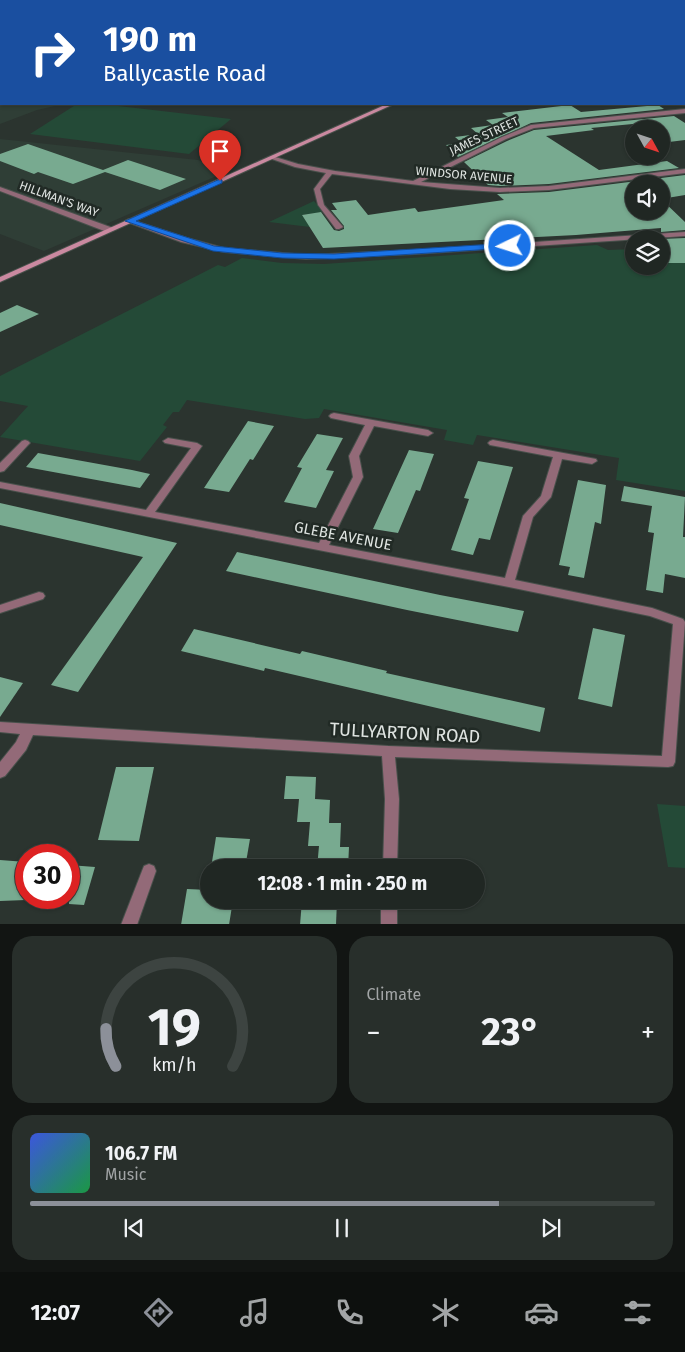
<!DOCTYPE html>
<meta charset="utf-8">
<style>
:root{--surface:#202723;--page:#282f2b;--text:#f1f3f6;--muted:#a2a5a6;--line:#3d4441;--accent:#8c9099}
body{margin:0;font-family:"Fira Sans",sans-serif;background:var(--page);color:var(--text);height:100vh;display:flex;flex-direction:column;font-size:19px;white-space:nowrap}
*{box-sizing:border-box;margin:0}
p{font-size:16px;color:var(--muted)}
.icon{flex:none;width:28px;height:28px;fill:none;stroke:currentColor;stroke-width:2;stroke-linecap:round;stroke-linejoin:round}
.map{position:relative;height:924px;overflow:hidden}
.drawer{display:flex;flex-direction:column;gap:12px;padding:12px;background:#121513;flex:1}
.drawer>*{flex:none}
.hud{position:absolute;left:0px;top:0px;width:685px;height:105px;box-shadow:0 1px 4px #0004,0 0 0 1px var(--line);background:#1a4fa0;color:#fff;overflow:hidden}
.needle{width:32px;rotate:130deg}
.buttons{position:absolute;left:625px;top:120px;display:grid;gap:10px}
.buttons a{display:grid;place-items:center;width:45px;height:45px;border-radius:50%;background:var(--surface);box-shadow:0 1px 4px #0004,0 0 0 1px var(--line);font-size:25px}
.speed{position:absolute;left:15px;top:844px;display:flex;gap:10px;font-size:25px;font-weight:700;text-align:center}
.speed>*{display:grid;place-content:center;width:65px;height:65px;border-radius:50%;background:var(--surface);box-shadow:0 1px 4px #0004,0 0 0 1px var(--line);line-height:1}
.speed .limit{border:8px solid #d22;background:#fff;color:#111}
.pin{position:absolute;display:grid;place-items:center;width:42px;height:42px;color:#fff;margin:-51px -21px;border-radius:50% 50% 50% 0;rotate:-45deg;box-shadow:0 0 5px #0007}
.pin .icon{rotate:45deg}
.me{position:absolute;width:55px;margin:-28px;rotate:266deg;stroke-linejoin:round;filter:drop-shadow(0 0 4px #0008)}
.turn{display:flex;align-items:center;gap:18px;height:105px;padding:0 20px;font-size:22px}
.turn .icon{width:65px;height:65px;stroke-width:2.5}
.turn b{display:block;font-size:35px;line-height:42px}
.big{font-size:38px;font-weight:700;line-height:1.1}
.drawer .tile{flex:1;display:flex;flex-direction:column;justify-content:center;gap:8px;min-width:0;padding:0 18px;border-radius:20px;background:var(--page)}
.drawer .dial{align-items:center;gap:0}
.dial svg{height:130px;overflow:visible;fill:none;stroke:var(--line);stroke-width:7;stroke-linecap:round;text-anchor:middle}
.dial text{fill:var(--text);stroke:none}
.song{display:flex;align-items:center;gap:15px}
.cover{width:60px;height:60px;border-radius:8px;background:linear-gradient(135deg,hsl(230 70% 55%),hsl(140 70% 35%))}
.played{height:5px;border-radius:2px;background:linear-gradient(90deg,var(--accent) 75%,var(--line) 75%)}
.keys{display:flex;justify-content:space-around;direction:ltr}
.heat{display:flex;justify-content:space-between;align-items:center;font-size:28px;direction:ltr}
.drawer .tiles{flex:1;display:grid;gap:12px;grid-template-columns:1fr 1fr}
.tile:last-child{grid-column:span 2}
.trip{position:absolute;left:200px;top:859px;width:285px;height:50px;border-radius:25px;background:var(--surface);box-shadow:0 1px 4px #0004,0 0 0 1px var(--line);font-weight:700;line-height:50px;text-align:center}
.tabs{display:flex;height:80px;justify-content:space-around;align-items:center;background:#0d100e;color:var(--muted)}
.tabs .icon{width:35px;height:35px}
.tabs .current{color:var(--accent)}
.tabs b{font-size:22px;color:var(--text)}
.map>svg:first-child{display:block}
.built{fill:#2f3e36}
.green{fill:#244a37}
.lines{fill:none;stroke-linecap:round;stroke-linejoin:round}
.stream{stroke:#012818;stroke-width:3}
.building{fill:#78aa90}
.minor-casing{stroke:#48504b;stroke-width:2}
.secondary-casing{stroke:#48504b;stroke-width:2}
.primary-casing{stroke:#48504b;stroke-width:3}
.minor{fill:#936a78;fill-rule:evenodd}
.secondary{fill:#ca89a0;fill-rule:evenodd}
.primary{fill:#f5a0bf;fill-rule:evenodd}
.route{fill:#1a73e8;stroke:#114b97}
.labels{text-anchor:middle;stroke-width:5;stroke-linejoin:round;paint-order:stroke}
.far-street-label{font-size:12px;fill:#dfe4e1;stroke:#212a25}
.street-label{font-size:15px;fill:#dfe4e1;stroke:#212a25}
.near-street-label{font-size:18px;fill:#dfe4e1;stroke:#212a25}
</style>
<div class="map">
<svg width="685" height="925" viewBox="0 0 685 925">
<rect width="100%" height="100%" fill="#2b342f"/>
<g class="built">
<path d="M0,32L1,104H64L37,110L0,124Z"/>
<path d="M0,139L198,160L228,171L44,251L0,234Z"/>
</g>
<g class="green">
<path d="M77,104H101L231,119L189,154L30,134Z"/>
<path d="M314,201L323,212L302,215L310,227L269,222Z"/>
<path d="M597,245L608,250L634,249V266H661V247L685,245V491L616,480L619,458L477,435L473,445L444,440L447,430L324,409L319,418L305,419L187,400L179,412H173L163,425L167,427L140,461L0,437L28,406L0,401V376L218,265L225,267L242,258L282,263L324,264Z"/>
<path d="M657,804L685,806V868L668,867Z"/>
</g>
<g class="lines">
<path class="stream" d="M101,1L106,0"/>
</g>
<g class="building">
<path d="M570,105L581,112L658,105L664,109L531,123L458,157L446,145L462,143L455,137L478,134L471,128L493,125L486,120L508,117L502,113Z"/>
<path d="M674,116L685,123V140L661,143V129H651L643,123L591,128L594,130L546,136L599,170L667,161L679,168L549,184L500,186L488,185L464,162L507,141L534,130Z"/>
<path d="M28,144L103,170L128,160L186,179L160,190L105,172L73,184L38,172L34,174L0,161V154Z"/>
<path d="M685,175V195L661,199V184H634V211H661V199L685,222V230L661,232V228L576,235L323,248L302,215L321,212L334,230L339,231L344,229V226L331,210H337L332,203L356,200L368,215L415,208L418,212L504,200L497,194L549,192Z"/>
<path d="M685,238V263H661V239Z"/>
<path d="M17,305L39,314L0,332V313Z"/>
<path d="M248,421L274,426L253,460L250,459L229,492L204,488Z"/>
<path d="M317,434L343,438L326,470L334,471L316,508L284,502L302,468L297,467Z"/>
<path d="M409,450L434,454L420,491L416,490L398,533L373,529Z"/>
<path d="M38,453L132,470L150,474L140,488L26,467Z"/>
<path d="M478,461L513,467L490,540L479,538L473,555L451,550L469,499L464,498Z"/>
<path d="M578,480L606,485L601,524L595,522L584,578L568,575L570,567L559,565Z"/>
<path d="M624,486L685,497L683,537H685V578L665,574L663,593L646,590L654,533L648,532L652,506L621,501Z"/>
<path d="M0,503L177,543L78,692L51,685L143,557L0,525Z"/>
<path d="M237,552L440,595L524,611L518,632L407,610L226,571Z"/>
<path d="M593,628L625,635L612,707L578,699Z"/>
<path d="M194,629L300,654L302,651L387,671L386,673L545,708L540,732L265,668L264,671L181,651Z"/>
<path d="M0,677L23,683L0,717Z"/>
<path d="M116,767H154L139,841L98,840Z"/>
<path d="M286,776L316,777L315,799L330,800L329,823H341L340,847H349L348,868H317L319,846H308L310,822H297L299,799H284Z"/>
<path d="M216,837L250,839L245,868H211Z"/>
<path d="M0,860L26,862V900L0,901Z"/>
<path d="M69,865L95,867L84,905L69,904Z"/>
<path d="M187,889L209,890V900H233L229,925H181Z"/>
<path d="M302,900H337L336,925H300Z"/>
</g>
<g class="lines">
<g class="minor-casing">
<g id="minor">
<path d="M685,109V113L534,128L506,139L421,182L500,188L549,186L685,169V173L549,190L500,192L450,189L332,174L320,189L324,205L343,227L339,229H336L318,205L314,189L326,173L295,167L269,158L272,156L298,164L335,171L413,181L502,137L531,125Z"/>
<path d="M0,187L113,228L114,230L107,232L0,191Z"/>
<path d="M129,219L187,238L224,248L306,255L415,250L685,232V236L415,254L306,259L224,252L181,242L127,222L125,221Z"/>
<path d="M334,413L428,430L433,433L428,436L374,426L359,456L363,477L329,545L505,578L523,516L541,496L553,457L490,445L488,443L490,441L493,440L596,459L597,461L592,464L562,459L551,497L533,517L515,580L652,608L683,619L685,622L675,762L673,766L668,767L395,757L399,799L397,868H383L385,799L382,756L33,735L26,750L5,776L0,778V762L16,742L20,734L0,732V722L388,746L662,756L673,624L650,616L509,587L0,488V482L146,510L191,448L165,443L163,441L168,438L197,443L202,446L155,512L319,543L353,477L349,456L365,425L331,418L329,416L331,414Z"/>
<path d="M25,440L28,441L30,443L28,445L4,471L0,472V463L22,441Z"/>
<path d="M39,592L43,593L45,596L43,599L0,613V605Z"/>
<path d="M149,864L154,866L156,871L137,925H121L142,871L144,866Z"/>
<rect x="381" y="900" width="16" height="25"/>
</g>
</g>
<g class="secondary-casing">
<g id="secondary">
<path d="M685,50V54L684,53V51Z"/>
<path d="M685,58V62H684V59Z"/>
<path d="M387,104H394L0,282V277Z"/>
</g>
</g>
<g class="primary-casing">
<g id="primary">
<path d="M595,0H601L602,1H596Z"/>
<rect x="684" y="33" width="1" height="4"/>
</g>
</g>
<use href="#minor" class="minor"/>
<use href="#secondary" class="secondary"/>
<use href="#primary" class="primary"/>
</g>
<path class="route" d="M220,179L222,180V183L136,221L214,246L282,253L334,254L510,243L514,246L510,248L334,259L282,258L213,251L125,221Z"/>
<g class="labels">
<g class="far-street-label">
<text transform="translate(484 136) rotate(-25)" y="4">JAMES STREET</text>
<text transform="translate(464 175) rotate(5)" y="4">WINDSOR AVENUE</text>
<text transform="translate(59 199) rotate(20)" y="4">HILLMAN'S WAY</text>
</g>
<g class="street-label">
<text transform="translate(343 536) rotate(11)" y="5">GLEBE AVENUE</text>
</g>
<g class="near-street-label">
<text transform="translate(405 733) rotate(3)" y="6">TULLYARTON ROAD</text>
</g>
</g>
</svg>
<div class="buttons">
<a><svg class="needle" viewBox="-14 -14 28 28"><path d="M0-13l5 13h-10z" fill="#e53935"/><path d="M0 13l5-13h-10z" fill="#a2a5a6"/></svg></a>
<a><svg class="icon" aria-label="sound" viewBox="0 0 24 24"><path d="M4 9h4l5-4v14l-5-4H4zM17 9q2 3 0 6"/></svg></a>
<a><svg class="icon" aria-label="layers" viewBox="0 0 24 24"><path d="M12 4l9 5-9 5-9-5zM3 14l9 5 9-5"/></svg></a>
</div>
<div class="speed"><div class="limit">30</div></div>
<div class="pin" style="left:220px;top:181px;background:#d93025"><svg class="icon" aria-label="arrive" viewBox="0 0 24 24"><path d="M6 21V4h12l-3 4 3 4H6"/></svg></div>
<svg class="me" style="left:510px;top:246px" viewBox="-20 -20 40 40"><circle r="17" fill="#1a73e8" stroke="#fff" stroke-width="3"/><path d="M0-11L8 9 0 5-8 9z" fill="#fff"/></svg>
<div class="trip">12:08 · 1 min · 250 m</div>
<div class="hud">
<div class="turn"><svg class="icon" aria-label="right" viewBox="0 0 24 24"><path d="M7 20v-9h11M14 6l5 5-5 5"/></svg><div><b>190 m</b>Ballycastle Road</div></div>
</div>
</div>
<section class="drawer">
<div class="tiles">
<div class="tile dial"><svg viewBox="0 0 100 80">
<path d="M14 69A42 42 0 1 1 86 69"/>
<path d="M14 69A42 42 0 0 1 8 46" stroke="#8c9099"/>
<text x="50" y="56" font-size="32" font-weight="700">19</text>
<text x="50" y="72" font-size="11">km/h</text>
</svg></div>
<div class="tile"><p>Climate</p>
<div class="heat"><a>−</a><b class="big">23°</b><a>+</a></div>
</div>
<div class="tile">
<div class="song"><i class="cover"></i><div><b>106.7 FM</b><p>Music</p></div></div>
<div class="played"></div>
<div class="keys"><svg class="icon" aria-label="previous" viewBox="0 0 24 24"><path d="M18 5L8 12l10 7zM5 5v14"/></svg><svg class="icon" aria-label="pause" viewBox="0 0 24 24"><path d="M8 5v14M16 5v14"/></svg><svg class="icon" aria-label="next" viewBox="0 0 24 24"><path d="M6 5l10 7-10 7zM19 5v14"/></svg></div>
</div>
</div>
</section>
<nav class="tabs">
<b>12:07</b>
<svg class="icon current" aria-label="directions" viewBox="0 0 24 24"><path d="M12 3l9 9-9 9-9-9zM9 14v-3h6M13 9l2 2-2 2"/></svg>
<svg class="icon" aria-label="music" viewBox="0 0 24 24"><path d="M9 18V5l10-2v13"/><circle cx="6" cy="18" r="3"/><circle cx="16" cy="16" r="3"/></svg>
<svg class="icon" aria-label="phone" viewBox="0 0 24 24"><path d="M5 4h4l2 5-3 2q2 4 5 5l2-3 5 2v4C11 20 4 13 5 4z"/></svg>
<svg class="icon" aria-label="climate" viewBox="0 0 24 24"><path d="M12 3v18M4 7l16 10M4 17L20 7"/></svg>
<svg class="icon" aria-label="car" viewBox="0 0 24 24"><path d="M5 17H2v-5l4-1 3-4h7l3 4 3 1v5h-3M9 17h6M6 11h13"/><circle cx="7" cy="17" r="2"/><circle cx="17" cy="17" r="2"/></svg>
<svg class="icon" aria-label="filters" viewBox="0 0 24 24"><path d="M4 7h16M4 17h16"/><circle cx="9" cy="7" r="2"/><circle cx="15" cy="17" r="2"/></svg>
</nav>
